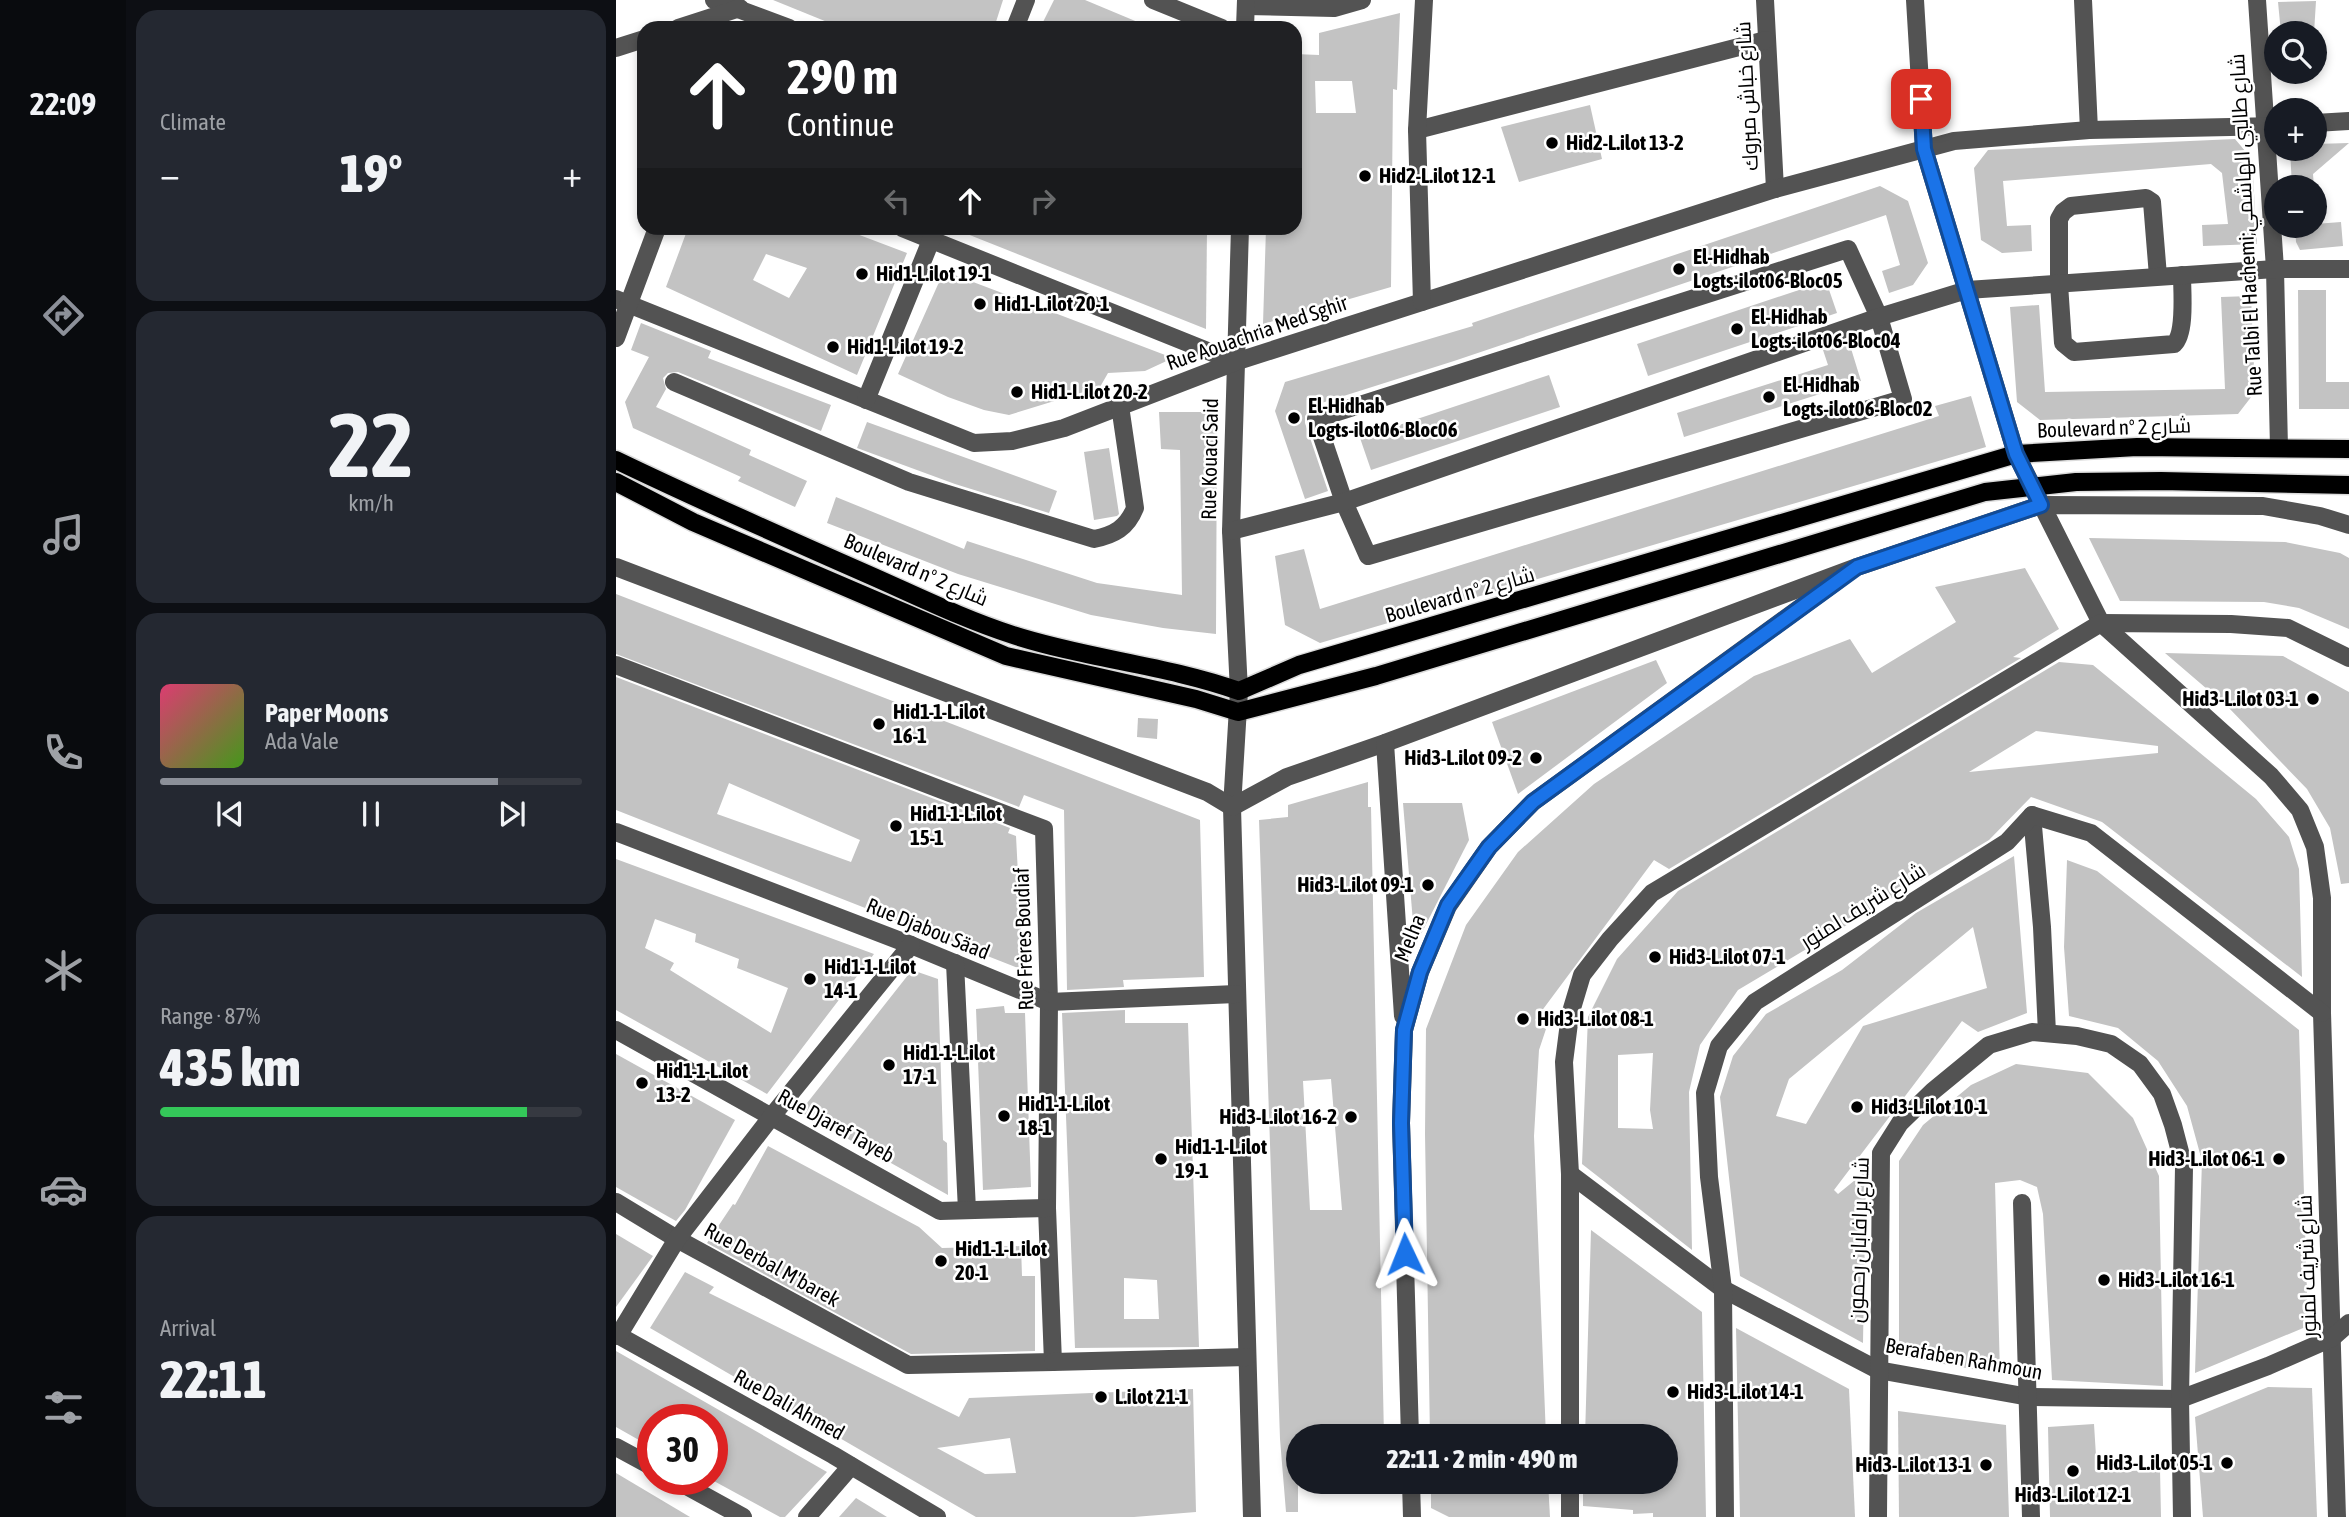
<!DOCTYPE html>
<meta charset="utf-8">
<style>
:root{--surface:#171b24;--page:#242831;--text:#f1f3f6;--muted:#9ea1a6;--line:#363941;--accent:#8c9099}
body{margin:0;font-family:"Asap Condensed",Cairo,sans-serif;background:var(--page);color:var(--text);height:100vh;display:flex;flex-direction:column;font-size:26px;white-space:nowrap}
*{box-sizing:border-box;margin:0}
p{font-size:23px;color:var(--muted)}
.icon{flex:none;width:38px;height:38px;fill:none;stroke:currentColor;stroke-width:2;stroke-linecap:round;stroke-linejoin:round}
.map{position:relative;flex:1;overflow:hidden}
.sheet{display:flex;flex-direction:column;gap:10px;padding:10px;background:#0d0f14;width:490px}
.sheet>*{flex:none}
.guide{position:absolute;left:21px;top:21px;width:665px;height:214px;border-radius:21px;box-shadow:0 4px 10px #0003;background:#202124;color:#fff;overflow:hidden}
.tools{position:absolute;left:1648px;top:21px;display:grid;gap:14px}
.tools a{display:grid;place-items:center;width:63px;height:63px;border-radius:50%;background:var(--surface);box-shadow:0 4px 10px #0003;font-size:35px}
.speed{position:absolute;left:21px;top:1404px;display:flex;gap:14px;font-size:35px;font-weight:700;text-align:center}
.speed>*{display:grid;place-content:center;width:91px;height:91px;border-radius:50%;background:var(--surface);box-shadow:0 4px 10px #0003;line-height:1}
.speed .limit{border:10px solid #d22;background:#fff;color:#111}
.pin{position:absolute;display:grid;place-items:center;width:60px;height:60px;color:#fff;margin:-30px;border-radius:14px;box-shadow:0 4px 10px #0006}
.me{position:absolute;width:77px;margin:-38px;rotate:358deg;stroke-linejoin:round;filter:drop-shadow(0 0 5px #0008)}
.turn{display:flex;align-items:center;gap:24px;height:147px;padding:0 35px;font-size:32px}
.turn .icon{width:91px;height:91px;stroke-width:2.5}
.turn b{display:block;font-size:49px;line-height:60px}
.lanes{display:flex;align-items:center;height:66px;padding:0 35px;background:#0003;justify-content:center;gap:35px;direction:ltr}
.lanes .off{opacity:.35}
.big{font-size:52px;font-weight:800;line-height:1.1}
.sheet .widget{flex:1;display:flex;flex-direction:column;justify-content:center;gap:10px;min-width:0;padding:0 24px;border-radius:21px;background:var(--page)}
.sheet .dial{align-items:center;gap:0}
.dial b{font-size:91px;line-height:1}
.song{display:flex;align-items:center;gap:21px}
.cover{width:84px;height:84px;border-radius:10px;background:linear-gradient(135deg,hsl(340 70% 55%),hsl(100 70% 35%))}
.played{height:7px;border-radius:4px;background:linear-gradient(90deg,var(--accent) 80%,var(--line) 80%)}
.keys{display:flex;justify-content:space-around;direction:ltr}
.heat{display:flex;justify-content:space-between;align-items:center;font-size:38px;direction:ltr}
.charge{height:10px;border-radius:5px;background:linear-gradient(90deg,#34c759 87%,var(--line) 0)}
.trip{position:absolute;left:670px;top:1424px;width:392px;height:70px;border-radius:35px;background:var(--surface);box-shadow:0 4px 10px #0003;font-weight:800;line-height:70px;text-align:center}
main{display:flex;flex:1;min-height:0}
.menu{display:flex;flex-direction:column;width:126px;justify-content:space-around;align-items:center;background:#090b0e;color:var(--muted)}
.menu .icon{width:49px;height:49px}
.menu .current{color:var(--accent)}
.menu b{font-size:32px;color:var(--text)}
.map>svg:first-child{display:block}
.building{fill:#c3c3c3;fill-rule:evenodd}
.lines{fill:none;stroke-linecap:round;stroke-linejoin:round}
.major-casing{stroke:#dbdbdb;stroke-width:21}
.minor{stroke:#535353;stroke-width:18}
.major{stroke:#000;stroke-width:18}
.route-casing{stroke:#114b97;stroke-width:18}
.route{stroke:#1a73e8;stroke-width:12}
.poi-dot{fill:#000;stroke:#fff;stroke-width:2.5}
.labels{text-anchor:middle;stroke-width:5;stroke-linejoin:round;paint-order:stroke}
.street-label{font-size:21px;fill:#000;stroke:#fff}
.poi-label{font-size:21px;font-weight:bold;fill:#000;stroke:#fff;text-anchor:start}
</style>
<main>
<nav class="menu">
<b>22:09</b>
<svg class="icon current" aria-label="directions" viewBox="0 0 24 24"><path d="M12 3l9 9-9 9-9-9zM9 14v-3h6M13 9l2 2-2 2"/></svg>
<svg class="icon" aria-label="music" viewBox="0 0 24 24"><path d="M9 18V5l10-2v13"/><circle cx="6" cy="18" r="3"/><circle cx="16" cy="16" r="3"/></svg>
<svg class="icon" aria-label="phone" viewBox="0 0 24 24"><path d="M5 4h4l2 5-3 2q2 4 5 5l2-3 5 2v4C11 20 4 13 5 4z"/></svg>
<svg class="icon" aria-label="climate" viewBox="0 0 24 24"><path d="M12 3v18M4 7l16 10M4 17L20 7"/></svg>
<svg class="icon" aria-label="car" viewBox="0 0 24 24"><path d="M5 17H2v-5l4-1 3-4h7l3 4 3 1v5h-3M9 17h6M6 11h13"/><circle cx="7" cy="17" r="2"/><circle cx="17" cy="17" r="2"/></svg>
<svg class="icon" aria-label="filters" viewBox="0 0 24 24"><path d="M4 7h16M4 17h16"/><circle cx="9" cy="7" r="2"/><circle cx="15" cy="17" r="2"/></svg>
</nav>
<section class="sheet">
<div class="widget"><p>Climate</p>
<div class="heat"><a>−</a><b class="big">19°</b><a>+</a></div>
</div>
<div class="widget dial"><b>22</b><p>km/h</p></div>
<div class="widget">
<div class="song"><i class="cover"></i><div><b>Paper Moons</b><p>Ada Vale</p></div></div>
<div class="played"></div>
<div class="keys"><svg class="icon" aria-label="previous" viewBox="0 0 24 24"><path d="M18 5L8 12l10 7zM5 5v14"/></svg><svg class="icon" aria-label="pause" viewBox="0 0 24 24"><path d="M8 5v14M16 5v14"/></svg><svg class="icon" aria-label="next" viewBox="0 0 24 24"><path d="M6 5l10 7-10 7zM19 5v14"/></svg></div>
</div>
<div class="widget"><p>Range · 87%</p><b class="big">435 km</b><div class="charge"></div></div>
<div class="widget"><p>Arrival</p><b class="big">22:11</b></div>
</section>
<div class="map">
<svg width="1733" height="1517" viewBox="0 0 1733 1517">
<rect width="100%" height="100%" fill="#fff"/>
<g class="building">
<path d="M157,0H387L378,28H226Z"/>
<path d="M438,0H469L536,28H424Z"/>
<path d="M1700,1L1698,33H1665L1662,2Z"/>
<path d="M784,13L781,90L777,89L775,287L647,324L650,228H679V54L703,55V33ZM699,81H736L740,113H700Z"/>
<path d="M974,105L986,159L903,182L885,127Z"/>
<path d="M1619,139L1636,159L1641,244L1587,246L1586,225L1612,224L1606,173L1595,164L1387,181L1391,226L1415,225L1416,251L1386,253L1365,240L1358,168L1372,150Z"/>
<path d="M1733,143L1697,174L1698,187H1676L1674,149H1699V144Z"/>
<path d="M1264,186L1292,201L1312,263L1297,285L1273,293L1266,271L1284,265L1270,215L838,361L696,406L689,416V423L712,491L689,499L659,411L669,382L857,326L856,323Z"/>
<path d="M1725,222L1727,246L1684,250L1680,242L1679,226H1699V224Z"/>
<path d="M72,228H225L291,253L241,375L50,287ZM150,254L191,268L173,298L137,280Z"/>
<path d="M336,228H591L590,329Z"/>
<path d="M328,271L557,358L529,371L492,373L484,387L393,415L368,410L332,397L282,374Z"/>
<path d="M1210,281L1221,313L1032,376L1021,344Z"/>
<path d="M1682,290H1710V382H1733V409H1683Z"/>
<path d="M1635,296L1639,392L1622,414L1424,420L1401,402L1394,307L1423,305L1429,392L1609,389L1605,297Z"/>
<path d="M25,323L95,351L92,358L215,405L205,431L62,372L52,373L47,378L50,389L40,407L135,450L133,455L191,481L179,507L122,481L125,477L17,428L9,402L33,357L15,350Z"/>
<path d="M1233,342L1245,381L1068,437L1061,413L1212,365L1207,350Z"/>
<path d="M933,375L944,407L755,470L744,438Z"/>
<path d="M1355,396L1370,447L704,643L669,625L659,556L688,549L704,609L1323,416L1319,406Z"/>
<path d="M543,412H601L600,634L547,628L475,615L342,574L211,523L220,497L348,549L351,541L481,583L566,595L564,450L545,449Z"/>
<path d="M251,422L441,491L433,513L339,484L241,448Z"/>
<path d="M493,448L503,514L501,516L478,520L468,452Z"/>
<path d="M1473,538L1669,542L1724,553L1733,558V629L1683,608L1648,602L1504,601Z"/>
<path d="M1409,568L1443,629L1397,657L1405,658L1053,869L1038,860L919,1020L930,1029L923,1050L918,1136L930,1437H814L809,1134L810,1029L850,925L902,852L978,784L1138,676L1234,639L1256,673L1340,622L1319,587Z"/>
<path d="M0,594L584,820L588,977L507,980L508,987L451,990L448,810L408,795L403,807L0,654Z"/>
<path d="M1549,653L1667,656L1733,692V883L1725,884L1714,828L1691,789L1612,707Z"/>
<path d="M1040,660L1051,683L902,794L876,722Z"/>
<path d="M1443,662L1477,665L1640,799L1673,837L1683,869L1686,977L1486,822L1415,797L1373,840L1122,990L1084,1045L1073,1092L1076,1250L966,1164L972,1017L1001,959L1062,891ZM1420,731L1542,746V753L1353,772ZM1037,1053L1034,1110L1037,1129L1002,1128V1055Z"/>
<path d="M0,677L394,828L392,833L400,836L407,970L0,810ZM113,783L244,840L235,862L101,814Z"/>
<path d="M522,718L542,719L541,739L521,737Z"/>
<path d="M752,782V807H755L768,1437H682V1512H670L664,1439L643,820L672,817V805ZM715,1079L726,1210H694L687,1081Z"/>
<path d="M787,803H846L853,840L799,946Z"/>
<path d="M1398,856L1411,1013L1362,1032L1346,1021L1218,1190L1222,1194L1250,1171L1247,1343L1124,1276L1104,1097L1117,1056L1150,1014L1226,970L1300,913ZM1357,927L1371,988L1247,1026L1190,1124L1160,1116L1173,1079Z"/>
<path d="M0,859L258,954L151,1094L0,1010ZM39,919L80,934L79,942L123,959L121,968L172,988L155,1033L54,970L58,963L29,948Z"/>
<path d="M1451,860L1481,871L1683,1030L1692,1326L1579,1373L1586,1161L1571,1106L1542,1061L1502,1028L1453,1016L1448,947Z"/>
<path d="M296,970L322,979L327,1140L331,1143L332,1195L184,1112Z"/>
<path d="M388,1006L389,1013H409L415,1187L367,1190L360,1009Z"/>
<path d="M509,1010V1023H572L583,1347L459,1348L446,1013ZM508,1278L541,1280L543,1319H508Z"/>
<path d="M0,1054L119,1120L69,1210L60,1221L0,1187Z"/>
<path d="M1400,1064L1472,1073L1517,1118L1543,1176L1547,1386L1436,1380L1427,1214L1421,1187L1404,1180L1379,1183L1384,1374L1283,1356V1161L1307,1125L1355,1085Z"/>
<path d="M152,1146L303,1227L326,1248L405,1246L406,1276H419V1351L295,1354L91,1243L117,1204L119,1205Z"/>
<path d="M975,1230L1086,1312L1090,1517H1037V1513L1017,1514V1510L967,1506V1482H1050V1437H969Z"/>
<path d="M0,1234L37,1256L0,1307Z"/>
<path d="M69,1272L98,1287L93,1293L343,1417L353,1398L577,1389L580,1512L518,1517H360L34,1328ZM394,1438L400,1473L369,1474L321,1448Z"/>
<path d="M1120,1328L1233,1389L1239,1517H1124Z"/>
<path d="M0,1351L96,1406L211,1472L169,1517H164L96,1480V1419H37V1448L0,1427Z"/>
<path d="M1652,1387L1696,1388L1701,1517H1587L1579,1417Z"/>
<path d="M1282,1411L1390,1425L1393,1517H1283Z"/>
<path d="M1478,1424L1481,1472L1544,1470L1545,1517H1434L1432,1427Z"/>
<path d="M0,1473L74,1517H0Z"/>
<path d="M815,1482H932L934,1517H833L815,1508Z"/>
<path d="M240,1498L271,1517H223Z"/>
</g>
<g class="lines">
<g class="major-casing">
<g id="major">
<path d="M0,460C83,500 167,537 251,574C299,595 347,619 397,635C471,659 550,665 623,691L683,665L1400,454L1521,447L1733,449"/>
<path d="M0,482L77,522L390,656L580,699L622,712L760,676L1369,492L1460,482L1545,481L1733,485"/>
</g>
</g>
<g class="minor">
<path d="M98,0L173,28"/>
<path d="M537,0L606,28"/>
<path d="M1149,0L1159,189"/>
<path d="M1299,0L1308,149L1400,454L1485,623L1655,776L1684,810L1699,847L1706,898V1013L1721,1517"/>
<path d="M1467,0L1473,130"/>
<path d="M1641,0L1659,269L1663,448"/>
<path d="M630,6L718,8L746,0"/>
<path d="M62,28L124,8"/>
<path d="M399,28L410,0"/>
<path d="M629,28L630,0"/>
<path d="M0,48L28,39"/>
<path d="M1699,123L1733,121"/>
<path d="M801,130L1150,40"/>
<path d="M286,228L619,362"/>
<path d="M624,228L615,531L623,691L616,807L636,1517"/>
<path d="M1232,249L1263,317L1287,399L752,556L728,502L700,419Z"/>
<path d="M1542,276L1536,202L1530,198L1455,206L1447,212L1443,219V284L1447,343L1458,352L1558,344C1570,333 1566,291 1566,275"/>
<path d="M0,299L358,443L396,441L448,428L619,362L806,302L1159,189L1338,141L1473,130L1661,126"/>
<path d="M806,302L801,130L808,0"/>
<path d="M0,338L41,228"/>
<path d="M58,382L293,482L478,539C498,535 511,528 519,508L504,406"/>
<path d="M250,400L320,228"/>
<path d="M615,531L728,502L1263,317L1351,290L1659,269H1733"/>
<path d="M0,567L591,792L616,807L671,777L769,743L1241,567L1425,505L1647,506L1704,516L1733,525"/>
<path d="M0,665L428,829L433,1002L431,1208L437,1362L292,1365L61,1239L0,1202"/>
<path d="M769,743L787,1016"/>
<path d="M1416,815L1426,927L1431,1033"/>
<path d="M0,832L295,945L433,1002L620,994"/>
<path d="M339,963L351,1210"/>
<path d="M0,1030L324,1211L431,1208"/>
<path d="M954,1174L1107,1289L1262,1370L1413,1397L1564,1399L1652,1366L1716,1338L1733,1323"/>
<path d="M1406,1203L1415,1517"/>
<path d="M0,1334L217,1455L321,1517"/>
<path d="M2,1336L61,1239L156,1116L295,945"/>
<path d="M437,1362L631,1357"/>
<path d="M794,1437L785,1123L788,1030L804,972L832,906L873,847L917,802L1221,581"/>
<path d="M954,1437V1174L948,1062L954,1015L966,975L994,939L1036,893L1485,623L1615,624L1672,628L1733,658"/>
<path d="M0,1447L37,1467"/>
<path d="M58,1479L127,1517"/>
<path d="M795,1482L796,1517"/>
<path d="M191,1517L235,1466"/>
<path d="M954,1517V1482"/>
<path d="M1109,1517L1107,1289L1093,1177L1089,1093L1103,1046L1139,1002L1391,842L1416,815L1475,833L1706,1013"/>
<path d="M1262,1517L1265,1153L1284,1123L1317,1091L1373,1045L1416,1032L1461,1036L1495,1044L1524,1064L1546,1094L1557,1125L1568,1167L1564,1399L1566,1517"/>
</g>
<use href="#major" class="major"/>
</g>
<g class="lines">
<g class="route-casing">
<path id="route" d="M789,1254L785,1123L788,1030L804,972L832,905L873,847L917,802L1241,567L1425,505L1400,454L1308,149L1305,99"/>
</g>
<use href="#route" class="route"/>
</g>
<g class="poi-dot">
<circle cx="936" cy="143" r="7"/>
<circle cx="749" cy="176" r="7"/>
<circle cx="1063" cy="269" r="7"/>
<circle cx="246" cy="274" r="7"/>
<circle cx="364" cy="304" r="7"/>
<circle cx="1121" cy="329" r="7"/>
<circle cx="217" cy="347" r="7"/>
<circle cx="401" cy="392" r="7"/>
<circle cx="1153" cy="397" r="7"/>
<circle cx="678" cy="418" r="7"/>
<circle cx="1697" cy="699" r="7"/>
<circle cx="263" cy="724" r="7"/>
<circle cx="920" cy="758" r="7"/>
<circle cx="280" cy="826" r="7"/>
<circle cx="812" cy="885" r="7"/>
<circle cx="1039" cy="957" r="7"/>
<circle cx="194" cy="979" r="7"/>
<circle cx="907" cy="1019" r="7"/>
<circle cx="273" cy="1065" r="7"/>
<circle cx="26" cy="1083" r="7"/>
<circle cx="1241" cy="1107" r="7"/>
<circle cx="388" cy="1116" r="7"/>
<circle cx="735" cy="1117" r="7"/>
<circle cx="545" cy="1159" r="7"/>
<circle cx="1663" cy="1159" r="7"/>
<circle cx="325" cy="1261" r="7"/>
<circle cx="1488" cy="1280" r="7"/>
<circle cx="1057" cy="1392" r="7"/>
<circle cx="485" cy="1397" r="7"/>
<circle cx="1611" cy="1463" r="7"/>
<circle cx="1370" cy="1465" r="7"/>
<circle cx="1457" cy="1471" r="7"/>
</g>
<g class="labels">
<g class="street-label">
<text transform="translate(1131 96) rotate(-93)" y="7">شارع خباش مبروك</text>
<text transform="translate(1630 225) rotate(-93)" y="7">Rue Talbi El Hachemi;شارع طالبي الهاشمي</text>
<text transform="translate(641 333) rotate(-19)" y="7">Rue Aouachria Med Sghir</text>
<text transform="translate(1498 428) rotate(-2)" y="7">Boulevard n° شارع 2</text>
<text transform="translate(594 459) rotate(-89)" y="7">Rue Kouaci Said</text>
<text transform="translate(300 570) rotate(23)" y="7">Boulevard n° شارع 2</text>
<text transform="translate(844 595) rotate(-16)" y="7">Boulevard n° شارع 2</text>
<text transform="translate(1247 906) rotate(-32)" y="7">شارع شريف لمنور</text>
<text transform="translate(312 929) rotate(22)" y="7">Rue Djabou Säad</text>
<text transform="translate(794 938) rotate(-68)" y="7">Melha</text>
<text transform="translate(408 939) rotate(-92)" y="7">Rue Frères Boudiaf</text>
<text transform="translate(220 1126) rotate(29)" y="7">Rue Djaref Tayeb</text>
<text transform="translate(1243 1240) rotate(-88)" y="7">شارع برافابان رحمون</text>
<text transform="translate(156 1265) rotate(29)" y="7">Rue Derbal M'barek</text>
<text transform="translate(1691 1266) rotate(-92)" y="7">شارع شريف لمنور</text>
<text transform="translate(1348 1359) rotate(10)" y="7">Berafaben Rahmoun</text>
<text transform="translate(173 1405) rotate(29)" y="7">Rue Dali Ahmed</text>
</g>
<g class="poi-label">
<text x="950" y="150">Hid2-L.ilot 13-2</text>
<text x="763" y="183">Hid2-L.ilot 12-1</text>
<text x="1077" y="264">El-Hidhab<tspan x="1077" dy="24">Logts-ilot06-Bloc05</tspan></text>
<text x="260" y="281">Hid1-L.ilot 19-1</text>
<text x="378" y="311">Hid1-L.ilot 20-1</text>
<text x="1135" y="324">El-Hidhab<tspan x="1135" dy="24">Logts-ilot06-Bloc04</tspan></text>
<text x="231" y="354">Hid1-L.ilot 19-2</text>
<text x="1167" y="392">El-Hidhab<tspan x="1167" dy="24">Logts-ilot06-Bloc02</tspan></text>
<text x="415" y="399">Hid1-L.ilot 20-2</text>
<text x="692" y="413">El-Hidhab<tspan x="692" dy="24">Logts-ilot06-Bloc06</tspan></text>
<text x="1683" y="706" text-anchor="end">Hid3-L.ilot 03-1</text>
<text x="277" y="719">Hid1-1-L.ilot<tspan x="277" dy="24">16-1</tspan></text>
<text x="906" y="765" text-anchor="end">Hid3-L.ilot 09-2</text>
<text x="294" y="821">Hid1-1-L.ilot<tspan x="294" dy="24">15-1</tspan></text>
<text x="798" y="892" text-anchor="end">Hid3-L.ilot 09-1</text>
<text x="1053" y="964">Hid3-L.ilot 07-1</text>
<text x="208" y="974">Hid1-1-L.ilot<tspan x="208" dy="24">14-1</tspan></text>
<text x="921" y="1026">Hid3-L.ilot 08-1</text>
<text x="287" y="1060">Hid1-1-L.ilot<tspan x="287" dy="24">17-1</tspan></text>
<text x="40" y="1078">Hid1-1-L.ilot<tspan x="40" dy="24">13-2</tspan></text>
<text x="402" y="1111">Hid1-1-L.ilot<tspan x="402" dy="24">18-1</tspan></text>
<text x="1255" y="1114">Hid3-L.ilot 10-1</text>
<text x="721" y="1124" text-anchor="end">Hid3-L.ilot 16-2</text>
<text x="559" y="1154">Hid1-1-L.ilot<tspan x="559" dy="24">19-1</tspan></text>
<text x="1649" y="1166" text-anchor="end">Hid3-L.ilot 06-1</text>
<text x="339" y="1256">Hid1-1-L.ilot<tspan x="339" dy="24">20-1</tspan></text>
<text x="1502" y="1287">Hid3-L.ilot 16-1</text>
<text x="1071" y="1399">Hid3-L.ilot 14-1</text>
<text x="499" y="1404">L.ilot 21-1</text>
<text x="1597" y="1470" text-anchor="end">Hid3-L.ilot 05-1</text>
<text x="1356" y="1472" text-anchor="end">Hid3-L.ilot 13-1</text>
<text x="1457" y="1502" text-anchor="middle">Hid3-L.ilot 12-1</text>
</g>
</g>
</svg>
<div class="tools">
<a><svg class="icon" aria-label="search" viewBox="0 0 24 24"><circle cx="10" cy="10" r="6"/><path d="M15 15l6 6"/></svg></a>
<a>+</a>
<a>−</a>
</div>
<div class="speed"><div class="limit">30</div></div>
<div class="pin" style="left:1305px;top:99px;background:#d93025"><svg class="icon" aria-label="arrive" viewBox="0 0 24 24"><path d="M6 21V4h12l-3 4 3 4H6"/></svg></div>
<svg class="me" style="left:789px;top:1254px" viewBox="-20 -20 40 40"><path d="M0-17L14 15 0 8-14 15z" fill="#1a73e8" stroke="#fff" stroke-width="4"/></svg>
<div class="trip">22:11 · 2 min · 490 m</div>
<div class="guide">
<div class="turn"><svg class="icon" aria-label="ahead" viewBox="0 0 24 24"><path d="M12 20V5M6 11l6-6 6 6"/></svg><div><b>290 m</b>Continue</div></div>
<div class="lanes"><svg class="icon off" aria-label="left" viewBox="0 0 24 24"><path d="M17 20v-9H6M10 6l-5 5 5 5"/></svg><svg class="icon" aria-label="ahead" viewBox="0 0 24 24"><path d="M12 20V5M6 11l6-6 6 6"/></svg><svg class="icon off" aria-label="right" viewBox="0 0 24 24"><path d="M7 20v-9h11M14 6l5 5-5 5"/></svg></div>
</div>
</div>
</main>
